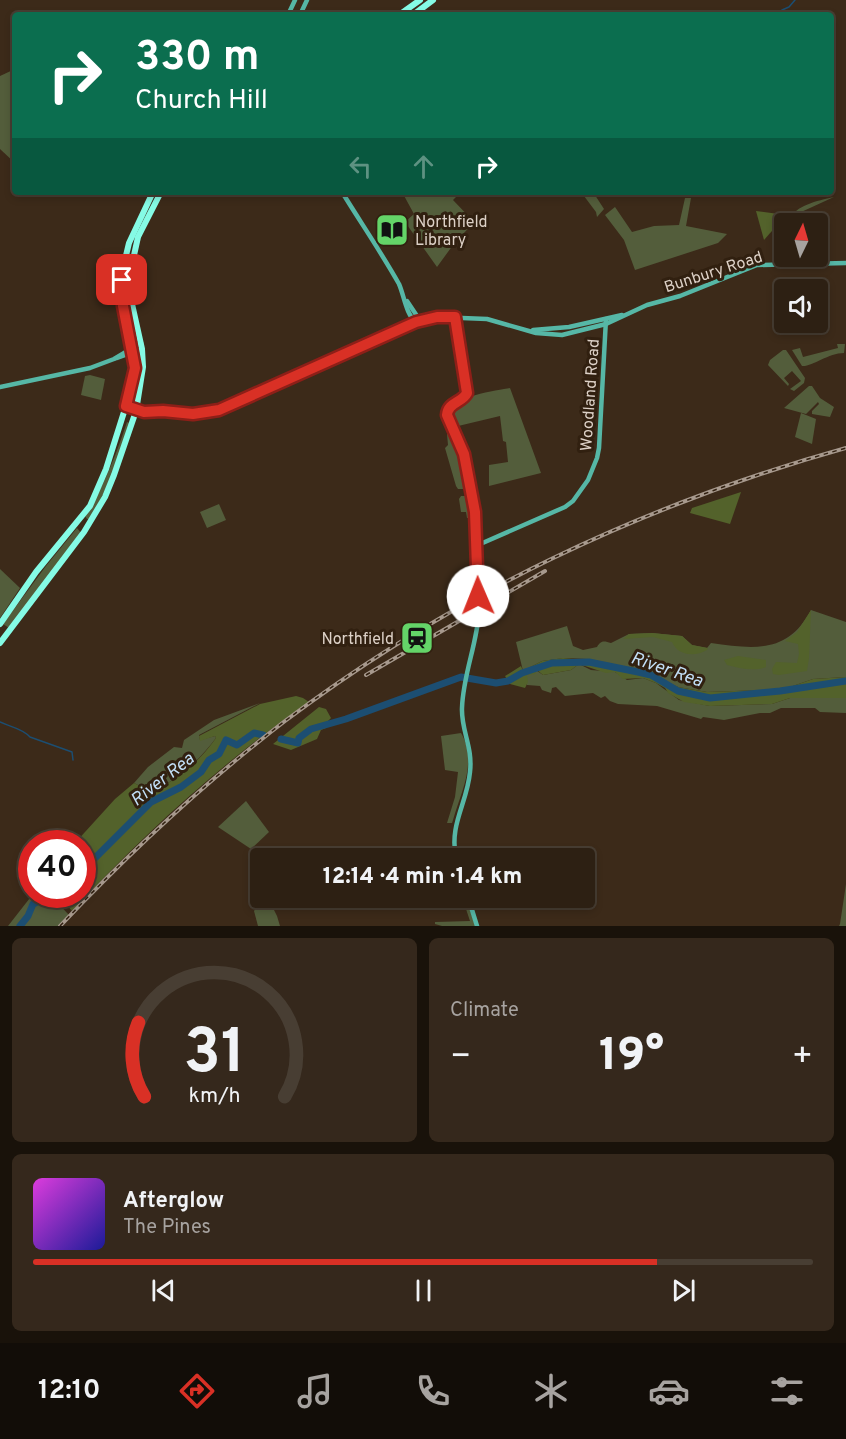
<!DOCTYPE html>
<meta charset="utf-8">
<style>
:root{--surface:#2d2013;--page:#35281c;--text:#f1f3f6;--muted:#a7a3a0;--line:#483e33;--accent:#d93025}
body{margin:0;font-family:Overpass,sans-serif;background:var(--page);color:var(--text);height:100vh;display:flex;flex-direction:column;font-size:22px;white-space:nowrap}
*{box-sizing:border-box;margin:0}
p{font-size:20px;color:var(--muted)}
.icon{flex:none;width:33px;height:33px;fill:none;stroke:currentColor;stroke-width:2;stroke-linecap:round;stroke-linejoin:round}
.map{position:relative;height:926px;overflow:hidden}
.side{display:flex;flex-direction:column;gap:12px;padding:12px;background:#19120a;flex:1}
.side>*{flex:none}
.hud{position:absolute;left:12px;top:12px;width:822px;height:183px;border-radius:6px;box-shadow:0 3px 9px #0003,0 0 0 2px var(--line);background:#0b6e4f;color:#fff;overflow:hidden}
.needle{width:39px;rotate:5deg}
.fabs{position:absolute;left:774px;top:213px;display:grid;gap:12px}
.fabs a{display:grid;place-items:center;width:54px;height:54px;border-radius:6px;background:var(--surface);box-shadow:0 3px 9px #0003,0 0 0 2px var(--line);font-size:30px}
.speed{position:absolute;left:18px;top:830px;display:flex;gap:12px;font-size:30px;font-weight:700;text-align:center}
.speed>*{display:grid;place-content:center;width:78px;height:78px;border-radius:50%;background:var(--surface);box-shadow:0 3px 9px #0003,0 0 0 2px var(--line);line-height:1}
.speed .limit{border:9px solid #d22;background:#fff;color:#111}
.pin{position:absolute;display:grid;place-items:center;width:51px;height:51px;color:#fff;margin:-26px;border-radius:12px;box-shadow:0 3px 9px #0006}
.me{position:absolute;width:66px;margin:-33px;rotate:359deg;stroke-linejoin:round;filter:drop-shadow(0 0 4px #0008)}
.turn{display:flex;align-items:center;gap:21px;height:126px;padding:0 24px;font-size:27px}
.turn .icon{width:78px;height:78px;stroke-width:2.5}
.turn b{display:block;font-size:42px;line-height:51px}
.lanes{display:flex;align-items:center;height:57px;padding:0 24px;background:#0003;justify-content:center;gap:30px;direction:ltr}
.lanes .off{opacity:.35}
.big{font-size:45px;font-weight:800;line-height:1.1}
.side .widget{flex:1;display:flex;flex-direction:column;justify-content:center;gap:9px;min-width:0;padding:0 21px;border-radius:9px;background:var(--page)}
.side .dial{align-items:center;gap:0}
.dial svg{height:156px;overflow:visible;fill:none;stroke:var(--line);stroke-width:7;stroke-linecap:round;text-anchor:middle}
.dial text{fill:var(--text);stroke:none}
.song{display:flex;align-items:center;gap:18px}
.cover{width:72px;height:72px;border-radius:9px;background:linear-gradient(135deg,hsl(300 70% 55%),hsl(240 70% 35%))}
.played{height:6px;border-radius:3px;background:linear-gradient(90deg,var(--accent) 80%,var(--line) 80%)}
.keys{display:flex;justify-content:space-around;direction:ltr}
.heat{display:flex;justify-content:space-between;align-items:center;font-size:33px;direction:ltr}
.side .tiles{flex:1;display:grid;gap:12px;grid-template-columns:1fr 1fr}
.widget:last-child{grid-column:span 2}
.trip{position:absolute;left:250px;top:848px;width:345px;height:60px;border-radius:6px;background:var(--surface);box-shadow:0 3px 9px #0003,0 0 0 2px var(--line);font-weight:800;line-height:60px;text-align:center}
.menu{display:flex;height:96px;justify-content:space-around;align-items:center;background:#120d08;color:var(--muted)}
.menu .icon{width:42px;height:42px}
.menu .selected{color:var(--accent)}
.menu b{font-size:27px;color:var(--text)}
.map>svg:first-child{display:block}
.green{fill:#535d3b}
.forest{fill:#53622b}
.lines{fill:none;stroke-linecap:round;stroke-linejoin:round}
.stream{stroke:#1c4e72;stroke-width:1.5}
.river{stroke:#1c4e72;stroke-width:7}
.secondary{stroke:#56b7a6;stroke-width:4.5}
.highway{stroke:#85fbe5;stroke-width:6}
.rail-casing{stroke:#a7998d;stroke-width:4}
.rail{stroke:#312010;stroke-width:1.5;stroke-dasharray:4.5;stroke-linecap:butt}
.route-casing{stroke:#8d1f18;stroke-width:15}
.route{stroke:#d93025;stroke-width:10}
.labels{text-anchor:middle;stroke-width:6;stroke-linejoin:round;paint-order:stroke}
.poi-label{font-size:16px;fill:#ddd1c7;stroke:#312010;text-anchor:start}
.street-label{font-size:16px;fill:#ddd1c7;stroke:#312010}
.water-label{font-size:18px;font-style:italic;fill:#c2def6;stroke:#312010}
</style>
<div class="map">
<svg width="846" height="926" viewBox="0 0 846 926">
<rect width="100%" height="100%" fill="#3c2a19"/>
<g class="green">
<path d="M15,69V163L0,149V76Z"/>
<path d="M402,192H461L453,200L474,222L453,245L437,267L405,222L414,214Z"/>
<path d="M581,192H593L604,209L597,217L596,212Z"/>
<path d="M834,197L799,213L788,220C797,205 816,201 834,197Z"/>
<path d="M685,198H691L686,226L727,234L718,243L635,270L624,240L605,215L615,207L632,232L654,226L679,225Z"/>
<path d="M837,344H845L844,353C828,353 812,367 802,366L792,350L800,348L803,357L838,348Z"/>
<path d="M783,350H786L805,378L804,383L794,391L790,389L801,381L792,371L784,378L789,384L788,386L768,365L770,360Z"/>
<path d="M90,375L105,379L101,400L81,395L85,376Z"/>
<path d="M809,386H812L820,398L834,407L830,417L812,414V411L819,404L818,402L806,414L784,408Z"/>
<path d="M510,388L541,473L489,486V465L508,462L506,442L503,441L500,416L454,427C453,423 449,417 449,413C449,397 498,390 510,388Z"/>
<path d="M801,413L816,419L812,444L795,437Z"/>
<path d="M127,422L130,423L111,477L91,519H87L85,516C104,486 116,455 127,422Z"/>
<path d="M447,434H452C464,446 465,469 468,485L466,489H458L456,486L445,448L448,445Z"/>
<path d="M461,496H468L472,502V518H467L466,512H461L459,499Z"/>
<path d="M219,504L226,520L207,528L200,512Z"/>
<path d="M77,528L81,533L9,628L3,624L46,566Z"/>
<path d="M0,569L20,588L0,618Z"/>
<path d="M811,610L846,622V677L813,679L790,687L765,690L707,692L678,687L650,674L588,659L564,658L542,661L523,671L516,642L567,626L573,646L583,650L597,647C601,640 604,641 611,643L629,634L652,633L682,636L692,645L707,648L711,643C754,649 788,654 811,610Z"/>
<path d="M579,664L591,670L615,672L627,680L643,678L656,683L679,700L710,706L772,704L790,698H846V713L820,712L815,708H781L770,713H760L724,720L703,717L701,719L657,706L618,704L610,701L605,696L601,698L593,693L565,696L556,687L552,688L551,693L542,690L540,686L527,685V675L536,670L543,675L571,670Z"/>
<path d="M260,703L199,735L200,740L215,736L216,738C197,763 175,783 145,794L140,786L134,783L148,767L174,747L182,748L184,740L214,720Z"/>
<path d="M461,733C478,761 461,792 453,820L452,823H447L455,797L458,772L445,770L441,736Z"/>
<path d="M246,801L269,832L251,849L218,827Z"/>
<path d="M846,884V926H839L840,924Z"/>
<path d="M33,894H49L69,915L59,926H8Z"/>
<path d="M462,897H466L475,926H442L435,924V922L470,921Z"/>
<path d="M264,903L271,904L277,916L280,926H258L254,911L257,906Z"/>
</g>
<g class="forest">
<path d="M756,211L786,215L764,240Z"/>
<path d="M741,492L730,524L690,513L692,508Z"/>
<path d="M811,610L809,658L807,671L779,675L773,674L772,669L776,662L797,663L799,654L798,644L785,641L797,632Z"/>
<path d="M652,633L682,636L692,645L708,648L707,650C695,657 678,656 672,642L653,637L623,639L629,634Z"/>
<path d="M738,656L766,660V667C754,672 739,668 727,665L724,660Z"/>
<path d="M563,658L606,662L658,677L678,687L707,692L765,690L790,687L813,679L846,677V698H790L772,704L710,706L684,702L668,693L665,688L656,683L643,678L623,679L615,672L606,673L579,664L571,670L543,675L537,670L535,674L527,675L528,682L525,688L510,684L505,676L521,666L523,671L542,661Z"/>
<path d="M296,696L303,698L309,702C222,762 144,834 72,911L57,894H82V843H75L115,799L134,783L140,786L146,793C175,783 198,763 216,738L215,736L200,741L199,736L260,704Z"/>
<path d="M319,707L326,709L331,718L327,722L326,728L321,730L317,739L291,750L273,744Z"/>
</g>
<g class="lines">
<g class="stream">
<path d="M782,10L789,7L795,0"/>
<path d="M0,722C10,727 22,728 30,737L72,752L73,760"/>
</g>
<g class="river">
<path d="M281,739L298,743L299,738L311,729L346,719L461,677L496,683L508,681L522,673L552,663L589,662L638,672L651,675L678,691L710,698L780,691L846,681"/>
<path d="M82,871L151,802L181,787L201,772L209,760L219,754L226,740L237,745L254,733L263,735"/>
<path d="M20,926L28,916L33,904L41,900L44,894"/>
</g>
<g class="secondary">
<path d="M288,15L295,0"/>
<path d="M300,15L307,0"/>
<path d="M342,192C361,223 381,252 399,284C404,295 406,315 416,322"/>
<path d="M407,301L417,316"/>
<path d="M455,317L467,393C462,403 448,402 447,415L464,454L475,512L479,596"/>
<path d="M396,329C412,318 424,312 444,315"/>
<path d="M533,330L569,327L622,315"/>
<path d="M117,358L142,349"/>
<path d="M0,387L90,368L114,359L141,343"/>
<path d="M126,406L144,412L163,411L193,414L219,410L384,335L422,320L437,317L487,319L536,333L562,335L606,324L647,305L680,296L757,265L846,263"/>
<path d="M134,407L162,411"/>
<path d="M478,545L565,507L573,501L588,480L597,458L599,448L606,319"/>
<path d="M479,605V602"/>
<path d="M456,858C449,824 467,804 470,772C473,747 461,730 462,708C463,675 477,644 479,612"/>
<path d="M468,897L477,926"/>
</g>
<g class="highway">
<path d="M399,15L420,0"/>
<path d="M413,15L433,0"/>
<path d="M0,624L36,572L90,506L106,469L130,393L135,368L122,294L124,264L129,243L153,192"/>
<path d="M0,643L84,532L105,497L114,475L136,411L143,367L142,349L130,295L131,269L138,237L161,192"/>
</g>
<g class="rail-casing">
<g id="rail">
<path d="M366,675L545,571"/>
<path d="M60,926C130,852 204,783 285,721C452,595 645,504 846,448"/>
</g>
</g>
<use href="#rail" class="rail"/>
</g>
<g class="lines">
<g class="route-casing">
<path id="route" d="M122,280L123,306L135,368L126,406L144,412L163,411L193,414L219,410L416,322L437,317H455L467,393C462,403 448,402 447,415L464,454L475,512L478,596"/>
</g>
<use href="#route" class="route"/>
</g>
<defs>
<g id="library-square" transform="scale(1.725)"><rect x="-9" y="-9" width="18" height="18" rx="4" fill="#64d468" stroke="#312010"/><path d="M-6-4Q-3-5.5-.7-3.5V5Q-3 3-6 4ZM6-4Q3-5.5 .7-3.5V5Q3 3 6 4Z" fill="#111"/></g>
<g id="station-square" transform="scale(1.725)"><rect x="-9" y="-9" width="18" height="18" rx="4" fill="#64d468" stroke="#312010"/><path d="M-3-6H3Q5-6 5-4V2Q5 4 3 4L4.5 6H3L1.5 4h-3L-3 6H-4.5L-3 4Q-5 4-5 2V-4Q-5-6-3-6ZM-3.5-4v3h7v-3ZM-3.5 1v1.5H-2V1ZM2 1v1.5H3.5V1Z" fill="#111"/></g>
</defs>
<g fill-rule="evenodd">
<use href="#library-square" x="392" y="230"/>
<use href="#station-square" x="417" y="638"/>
</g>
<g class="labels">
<g class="poi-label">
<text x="415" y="227">Northfield<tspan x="415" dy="18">Library</tspan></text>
<text x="394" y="644" text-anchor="end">Northfield</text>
</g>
<g class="street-label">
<text transform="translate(713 271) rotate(-18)" y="6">Bunbury Road</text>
<text transform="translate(589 395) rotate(-86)" y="6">Woodland Road</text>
</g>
<g class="water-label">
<text transform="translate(667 669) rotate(19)" y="6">River Rea</text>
<text transform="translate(162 779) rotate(-38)" y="6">River Rea</text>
</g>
</g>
</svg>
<div class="fabs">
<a><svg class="needle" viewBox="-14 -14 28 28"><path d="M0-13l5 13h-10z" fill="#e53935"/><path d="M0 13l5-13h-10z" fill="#a7a3a0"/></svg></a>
<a><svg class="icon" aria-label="sound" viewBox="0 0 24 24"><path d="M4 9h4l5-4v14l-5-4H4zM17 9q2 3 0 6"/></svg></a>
</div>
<div class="speed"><div class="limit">40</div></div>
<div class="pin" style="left:122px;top:280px;background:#d93025"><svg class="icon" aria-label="arrive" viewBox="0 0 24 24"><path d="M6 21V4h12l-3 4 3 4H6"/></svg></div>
<svg class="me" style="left:478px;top:596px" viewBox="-20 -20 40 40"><circle r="19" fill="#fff"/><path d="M0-13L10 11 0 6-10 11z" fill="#d93025"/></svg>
<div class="trip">12:14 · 4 min · 1.4 km</div>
<div class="hud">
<div class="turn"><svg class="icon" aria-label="right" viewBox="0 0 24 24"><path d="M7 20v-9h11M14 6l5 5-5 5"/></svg><div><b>330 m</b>Church Hill</div></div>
<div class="lanes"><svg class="icon off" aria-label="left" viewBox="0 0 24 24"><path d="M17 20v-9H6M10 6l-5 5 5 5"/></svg><svg class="icon off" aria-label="ahead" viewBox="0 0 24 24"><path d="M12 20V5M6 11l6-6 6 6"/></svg><svg class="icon" aria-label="right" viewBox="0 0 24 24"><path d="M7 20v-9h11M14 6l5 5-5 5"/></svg></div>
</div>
</div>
<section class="side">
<div class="tiles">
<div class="widget dial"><svg viewBox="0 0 100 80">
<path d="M14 69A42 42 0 1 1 86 69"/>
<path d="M14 69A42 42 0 0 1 11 31" stroke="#d93025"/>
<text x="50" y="56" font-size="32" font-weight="700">31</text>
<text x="50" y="72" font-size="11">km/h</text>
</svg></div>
<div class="widget"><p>Climate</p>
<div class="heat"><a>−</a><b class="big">19°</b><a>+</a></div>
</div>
<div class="widget">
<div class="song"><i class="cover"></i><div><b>Afterglow</b><p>The Pines</p></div></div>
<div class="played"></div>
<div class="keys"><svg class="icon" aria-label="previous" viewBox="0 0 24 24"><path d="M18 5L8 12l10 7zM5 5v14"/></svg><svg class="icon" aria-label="pause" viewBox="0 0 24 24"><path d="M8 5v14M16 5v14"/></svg><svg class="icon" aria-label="next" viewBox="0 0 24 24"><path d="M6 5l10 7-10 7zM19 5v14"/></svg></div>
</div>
</div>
</section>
<nav class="menu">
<b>12:10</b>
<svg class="icon selected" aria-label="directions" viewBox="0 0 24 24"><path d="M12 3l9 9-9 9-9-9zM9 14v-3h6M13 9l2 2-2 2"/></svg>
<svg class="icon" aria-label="music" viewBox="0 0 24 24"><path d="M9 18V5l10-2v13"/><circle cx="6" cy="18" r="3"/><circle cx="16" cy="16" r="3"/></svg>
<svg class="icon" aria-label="phone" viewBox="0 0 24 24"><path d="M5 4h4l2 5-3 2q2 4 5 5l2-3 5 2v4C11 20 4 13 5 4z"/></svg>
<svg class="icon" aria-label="climate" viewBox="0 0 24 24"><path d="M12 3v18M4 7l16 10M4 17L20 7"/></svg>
<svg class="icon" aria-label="car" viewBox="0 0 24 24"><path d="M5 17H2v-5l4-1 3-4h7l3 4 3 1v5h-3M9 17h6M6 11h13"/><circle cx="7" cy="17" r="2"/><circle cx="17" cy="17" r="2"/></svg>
<svg class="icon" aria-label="filters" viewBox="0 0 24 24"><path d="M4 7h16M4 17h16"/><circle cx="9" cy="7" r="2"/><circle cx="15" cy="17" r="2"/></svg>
</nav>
